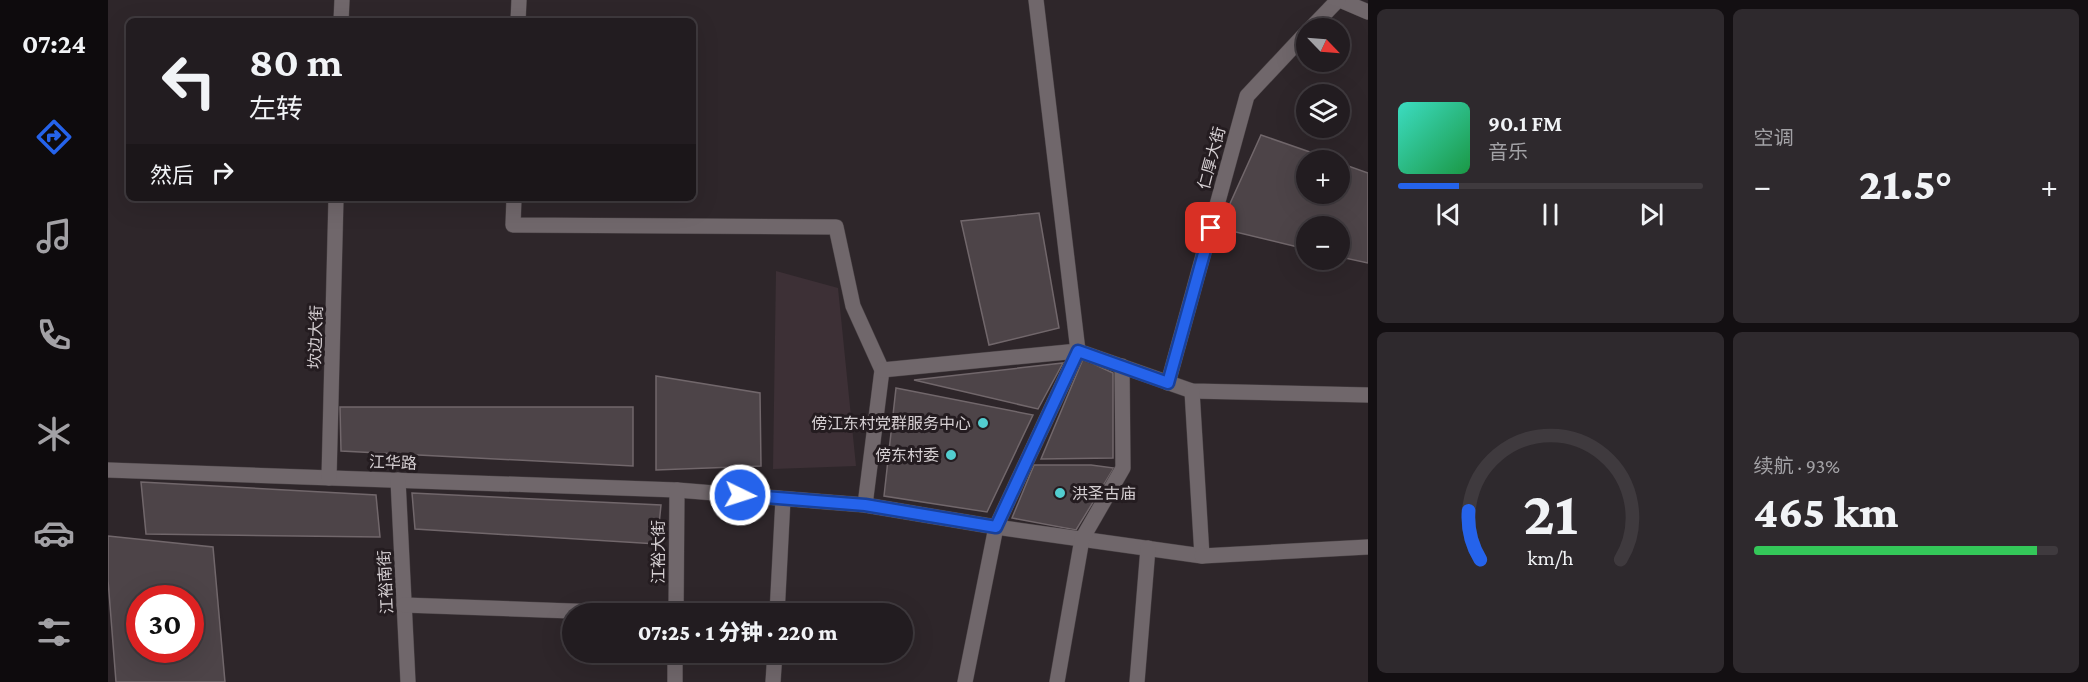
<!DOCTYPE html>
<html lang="zh">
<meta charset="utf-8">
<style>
:root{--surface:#221c20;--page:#2e292d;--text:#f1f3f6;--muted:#a2a1a5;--line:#3f3a3e;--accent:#2563eb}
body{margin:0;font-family:"Crimson Pro","Noto Sans SC",serif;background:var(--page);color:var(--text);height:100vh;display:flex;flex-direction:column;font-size:22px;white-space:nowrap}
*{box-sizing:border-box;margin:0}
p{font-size:20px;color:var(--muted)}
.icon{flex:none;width:33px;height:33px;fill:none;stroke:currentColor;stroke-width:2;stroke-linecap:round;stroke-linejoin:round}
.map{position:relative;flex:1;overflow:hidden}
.panel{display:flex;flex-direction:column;gap:9px;padding:9px;background:#130f12;width:720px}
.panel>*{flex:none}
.hud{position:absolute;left:18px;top:18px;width:570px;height:183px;border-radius:9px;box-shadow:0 6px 24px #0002,0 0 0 2px var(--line);background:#221c20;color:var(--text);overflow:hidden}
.needle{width:39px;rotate:115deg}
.fabs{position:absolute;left:1188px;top:18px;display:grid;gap:12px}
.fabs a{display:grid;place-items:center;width:54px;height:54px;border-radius:50%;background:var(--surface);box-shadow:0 6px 24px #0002,0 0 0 2px var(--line);font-size:30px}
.speed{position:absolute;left:18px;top:585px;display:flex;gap:12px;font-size:30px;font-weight:700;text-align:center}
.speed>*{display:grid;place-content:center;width:78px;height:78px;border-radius:50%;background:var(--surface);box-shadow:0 6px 24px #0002,0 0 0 2px var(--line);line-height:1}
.speed .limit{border:9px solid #d22;background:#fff;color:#111}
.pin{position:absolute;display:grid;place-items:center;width:51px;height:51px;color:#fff;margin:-26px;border-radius:12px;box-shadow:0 3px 9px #0006}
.me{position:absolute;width:66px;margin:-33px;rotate:94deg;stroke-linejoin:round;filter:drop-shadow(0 0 4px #0008)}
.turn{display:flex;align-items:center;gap:21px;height:126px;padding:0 24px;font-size:27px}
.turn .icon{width:78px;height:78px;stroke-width:2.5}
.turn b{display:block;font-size:42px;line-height:51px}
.then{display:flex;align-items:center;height:57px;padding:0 24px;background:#0003;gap:12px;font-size:22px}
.big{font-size:45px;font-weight:800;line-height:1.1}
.panel .card{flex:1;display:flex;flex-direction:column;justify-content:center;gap:9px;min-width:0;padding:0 21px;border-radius:9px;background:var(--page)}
.panel .dial{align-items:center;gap:0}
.dial svg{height:156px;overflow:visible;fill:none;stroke:var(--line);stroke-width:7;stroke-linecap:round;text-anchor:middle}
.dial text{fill:var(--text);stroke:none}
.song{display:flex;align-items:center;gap:18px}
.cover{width:72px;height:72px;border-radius:9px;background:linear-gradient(135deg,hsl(170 70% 55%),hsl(140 70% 35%))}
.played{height:6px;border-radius:3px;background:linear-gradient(90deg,var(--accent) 20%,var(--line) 20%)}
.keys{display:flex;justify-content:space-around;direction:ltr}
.heat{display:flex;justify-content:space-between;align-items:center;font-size:33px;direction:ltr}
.charge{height:9px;border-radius:4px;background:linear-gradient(90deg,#34c759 93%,var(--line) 0)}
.panel .tiles{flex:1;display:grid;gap:9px;grid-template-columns:repeat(2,1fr)}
.trip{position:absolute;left:454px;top:603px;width:351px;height:60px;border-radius:30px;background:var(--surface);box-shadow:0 6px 24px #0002,0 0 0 2px var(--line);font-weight:800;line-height:60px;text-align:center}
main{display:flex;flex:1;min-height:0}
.dock{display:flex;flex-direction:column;width:108px;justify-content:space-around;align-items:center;background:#0e0b0d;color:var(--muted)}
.dock .icon{width:42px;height:42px}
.dock .active{color:var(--accent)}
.dock b{font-size:27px;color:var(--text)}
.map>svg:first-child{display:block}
.built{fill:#3d3036}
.building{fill:#4d4448;stroke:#71676b;stroke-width:1.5;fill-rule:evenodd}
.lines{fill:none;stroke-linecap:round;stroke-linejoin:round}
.minor-casing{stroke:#484144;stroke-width:16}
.minor{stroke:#70676b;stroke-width:15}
.route-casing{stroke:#184099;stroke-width:15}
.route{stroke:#2563eb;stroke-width:10}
.poi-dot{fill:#52cdcf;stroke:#241c20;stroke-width:2}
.labels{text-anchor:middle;stroke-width:6;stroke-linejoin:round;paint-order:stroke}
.street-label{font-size:16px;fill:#d5cfd2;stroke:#241c20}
.poi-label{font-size:16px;fill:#d5cfd2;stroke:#241c20;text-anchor:end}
</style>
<main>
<nav class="dock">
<b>07:24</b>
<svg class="icon active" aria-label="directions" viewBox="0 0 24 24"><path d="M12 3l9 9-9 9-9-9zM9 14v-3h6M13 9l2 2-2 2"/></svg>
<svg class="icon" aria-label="music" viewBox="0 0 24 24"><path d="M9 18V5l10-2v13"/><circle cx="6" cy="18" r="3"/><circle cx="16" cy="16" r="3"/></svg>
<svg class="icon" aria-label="phone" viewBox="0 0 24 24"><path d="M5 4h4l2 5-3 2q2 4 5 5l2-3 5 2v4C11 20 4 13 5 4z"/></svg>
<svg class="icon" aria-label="climate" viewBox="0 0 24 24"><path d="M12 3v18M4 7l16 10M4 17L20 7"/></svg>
<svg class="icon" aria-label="car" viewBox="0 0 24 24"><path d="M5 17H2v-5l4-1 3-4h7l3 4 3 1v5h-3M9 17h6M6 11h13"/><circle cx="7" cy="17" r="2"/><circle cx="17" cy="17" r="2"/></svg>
<svg class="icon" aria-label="filters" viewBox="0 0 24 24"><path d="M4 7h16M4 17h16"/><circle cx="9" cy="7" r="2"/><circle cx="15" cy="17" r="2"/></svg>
</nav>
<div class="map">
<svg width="1260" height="682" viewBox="0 0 1260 682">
<rect width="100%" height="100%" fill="#2e262a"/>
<path class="built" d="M668,271L730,288L748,466L665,469Z"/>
<g class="building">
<path d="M1153,135L1225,160H1198V194H1232V163L1260,173V263L1232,257V226H1198V249L1111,228Z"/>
<path d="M931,213L951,328L881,345L853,221Z"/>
<path d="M975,359L1005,373V458L933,459Z"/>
<path d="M955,363L930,409L806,380Z"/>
<path d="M548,376L652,393L653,466L548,470Z"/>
<path d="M788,388L925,415L879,512L776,496Z"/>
<path d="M232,407H525V466L233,451Z"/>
<path d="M926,465H983L1006,468L968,530L904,518Z"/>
<path d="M33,482L268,495L272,537L38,534Z"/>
<path d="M304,493L553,505L549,544L307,529Z"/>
<path d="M0,536L105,547L117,682H8L0,580ZM32,598H82V650H32Z"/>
</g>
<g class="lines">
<g class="minor-casing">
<g id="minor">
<path d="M1232,0L1260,12"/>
<path d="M233,21L234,0"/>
<path d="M410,21L411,0"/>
<path d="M1203,28L1230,0"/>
<path d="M406,198L405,225L728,227L745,306L774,370L757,505"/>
<path d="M774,370L970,351L1084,391L1260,395"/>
<path d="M1060,383L1139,96L1198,33"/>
<path d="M0,470L569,490L757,505L888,527L1094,556L1084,391"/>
<path d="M221,478L228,198"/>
<path d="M290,480L300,682"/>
<path d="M1094,556L1260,547"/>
<path d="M296,605L548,614"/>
<path d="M568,614L569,490"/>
<path d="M669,614L675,499"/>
<path d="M567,682V652"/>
<path d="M665,682L667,652"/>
<path d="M857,682L888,527L970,351L928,0"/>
<path d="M949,682L974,539L1015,468L1014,366"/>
<path d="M1029,682L1040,548"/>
</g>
</g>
<use href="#minor" class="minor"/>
</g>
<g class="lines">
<g class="route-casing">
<path id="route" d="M632,495L757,505L888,527L970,351L1060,383L1103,228"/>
</g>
<use href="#route" class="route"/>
</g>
<g class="poi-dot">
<circle cx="875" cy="423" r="6"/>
<circle cx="843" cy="455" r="6"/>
<circle cx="952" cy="493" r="6"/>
</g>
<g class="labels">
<g class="street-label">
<text transform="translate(1103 158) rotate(-75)" y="6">仁厚大街</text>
<text transform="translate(207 337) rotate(-88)" y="6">坎边大街</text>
<text transform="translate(285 462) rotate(2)" y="6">江华路</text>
<text transform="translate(550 552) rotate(-90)" y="6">江裕大街</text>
<text transform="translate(277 582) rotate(-93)" y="6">江裕南街</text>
</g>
<g class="poi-label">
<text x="863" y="429">傍江东村党群服务中心</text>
<text x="831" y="461">傍东村委</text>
<text x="964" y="499" text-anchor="start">洪圣古庙</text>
</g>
</g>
</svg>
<div class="fabs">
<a><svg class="needle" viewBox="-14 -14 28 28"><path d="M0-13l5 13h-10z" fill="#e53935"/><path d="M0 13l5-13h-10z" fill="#a2a1a5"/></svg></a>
<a><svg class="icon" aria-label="layers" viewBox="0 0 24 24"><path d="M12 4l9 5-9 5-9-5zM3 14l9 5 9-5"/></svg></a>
<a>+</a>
<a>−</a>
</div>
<div class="speed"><div class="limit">30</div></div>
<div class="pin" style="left:1103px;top:228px;background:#d93025"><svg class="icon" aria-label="arrive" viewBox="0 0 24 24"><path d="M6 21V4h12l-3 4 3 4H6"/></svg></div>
<svg class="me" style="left:632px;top:495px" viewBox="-20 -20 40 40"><circle r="17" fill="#2563eb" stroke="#fff" stroke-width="3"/><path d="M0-11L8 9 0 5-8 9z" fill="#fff"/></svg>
<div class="trip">07:25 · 1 分钟 · 220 m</div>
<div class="hud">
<div class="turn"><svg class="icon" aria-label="left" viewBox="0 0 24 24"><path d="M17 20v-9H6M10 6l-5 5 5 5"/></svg><div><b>80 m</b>左转</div></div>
<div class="then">然后<svg class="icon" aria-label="right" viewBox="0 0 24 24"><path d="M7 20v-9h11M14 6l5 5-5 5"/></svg></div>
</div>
</div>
<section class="panel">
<div class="tiles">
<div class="card">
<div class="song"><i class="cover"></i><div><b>90.1 FM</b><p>音乐</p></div></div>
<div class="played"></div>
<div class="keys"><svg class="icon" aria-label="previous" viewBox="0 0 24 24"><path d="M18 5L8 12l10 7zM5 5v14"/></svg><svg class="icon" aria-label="pause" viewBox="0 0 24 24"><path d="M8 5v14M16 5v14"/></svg><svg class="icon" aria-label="next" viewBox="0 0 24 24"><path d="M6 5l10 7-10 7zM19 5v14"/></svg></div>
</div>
<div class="card"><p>空调</p>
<div class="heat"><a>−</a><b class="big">21.5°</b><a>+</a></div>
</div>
<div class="card dial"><svg viewBox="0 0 100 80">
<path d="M14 69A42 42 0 1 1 86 69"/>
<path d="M14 69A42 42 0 0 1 8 44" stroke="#2563eb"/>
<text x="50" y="56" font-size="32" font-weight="700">21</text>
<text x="50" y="72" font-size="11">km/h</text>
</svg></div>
<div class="card"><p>续航 · 93%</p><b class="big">465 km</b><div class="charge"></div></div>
</div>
</section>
</main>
